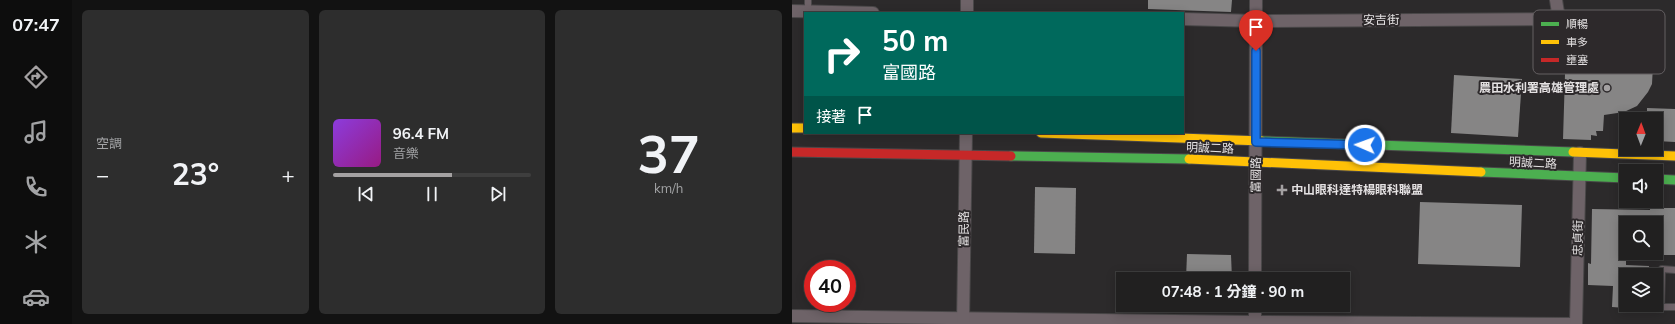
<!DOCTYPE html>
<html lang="zh-TW">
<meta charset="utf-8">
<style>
:root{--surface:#212020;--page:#2d2d2d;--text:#f1f3f6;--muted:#a2a3a5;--line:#3e3e3e;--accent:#a4a1a2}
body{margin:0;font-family:Mulish,"Noto Sans TC",sans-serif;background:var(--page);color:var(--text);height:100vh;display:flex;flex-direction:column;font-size:15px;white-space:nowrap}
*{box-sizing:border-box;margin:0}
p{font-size:13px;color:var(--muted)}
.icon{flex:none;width:22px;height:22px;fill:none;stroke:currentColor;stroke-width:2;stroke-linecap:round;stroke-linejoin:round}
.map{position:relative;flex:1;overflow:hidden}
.sheet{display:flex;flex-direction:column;gap:10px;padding:10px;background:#121212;width:720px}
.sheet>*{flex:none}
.hud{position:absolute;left:12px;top:12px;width:380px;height:122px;border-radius:0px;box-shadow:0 2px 10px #0003,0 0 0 1px var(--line);background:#00695c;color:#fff;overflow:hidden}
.needle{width:26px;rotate:1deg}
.tools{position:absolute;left:827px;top:112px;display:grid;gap:8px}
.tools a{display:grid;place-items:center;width:44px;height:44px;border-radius:0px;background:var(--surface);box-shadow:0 2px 10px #0003,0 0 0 1px var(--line);font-size:20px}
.speed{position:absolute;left:12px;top:260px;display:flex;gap:8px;font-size:20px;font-weight:700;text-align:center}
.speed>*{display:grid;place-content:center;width:52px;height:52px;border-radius:50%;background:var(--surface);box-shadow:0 2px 10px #0003,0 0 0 1px var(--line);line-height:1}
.speed .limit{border:6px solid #d22;background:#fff;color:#111}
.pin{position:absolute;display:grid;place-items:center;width:34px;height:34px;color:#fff;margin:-41px -17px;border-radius:50% 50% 50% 0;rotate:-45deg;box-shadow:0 0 4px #0007}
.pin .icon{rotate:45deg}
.me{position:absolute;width:44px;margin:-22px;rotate:272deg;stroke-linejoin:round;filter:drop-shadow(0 0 3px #0008)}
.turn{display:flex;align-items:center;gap:14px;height:84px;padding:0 12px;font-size:18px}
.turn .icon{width:52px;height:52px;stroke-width:2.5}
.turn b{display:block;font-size:28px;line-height:34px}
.then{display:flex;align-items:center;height:38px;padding:0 12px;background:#0003;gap:8px;font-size:15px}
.big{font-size:30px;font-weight:700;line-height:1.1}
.sheet .card{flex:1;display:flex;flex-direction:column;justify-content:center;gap:6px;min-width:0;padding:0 14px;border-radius:6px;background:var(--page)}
.sheet .dial{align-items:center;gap:0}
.dial b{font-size:52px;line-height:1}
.song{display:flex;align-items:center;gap:12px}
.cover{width:48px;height:48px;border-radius:6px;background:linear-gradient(135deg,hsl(270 70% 55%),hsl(310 70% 35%))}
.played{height:4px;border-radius:2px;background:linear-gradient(90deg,var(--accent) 60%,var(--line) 60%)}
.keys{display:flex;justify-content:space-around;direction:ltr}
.heat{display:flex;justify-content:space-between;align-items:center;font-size:22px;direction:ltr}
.sheet .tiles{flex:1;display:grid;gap:10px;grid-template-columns:repeat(3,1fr)}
.trip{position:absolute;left:324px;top:272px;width:234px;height:40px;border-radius:0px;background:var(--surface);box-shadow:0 2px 10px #0003,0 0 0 1px var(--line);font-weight:700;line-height:40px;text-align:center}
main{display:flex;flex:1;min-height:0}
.dock{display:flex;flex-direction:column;width:72px;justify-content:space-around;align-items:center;background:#0d0d0d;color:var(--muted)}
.dock .icon{width:28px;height:28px}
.dock .current{color:var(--accent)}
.dock b{font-size:18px;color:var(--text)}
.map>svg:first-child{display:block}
.building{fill:#868585}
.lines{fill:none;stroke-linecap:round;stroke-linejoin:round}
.lane-casing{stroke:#494748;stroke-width:8}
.street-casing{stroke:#494748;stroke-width:14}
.fast-casing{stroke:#494748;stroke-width:11}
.slow-casing{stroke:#494748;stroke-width:11}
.jam-casing{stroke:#494748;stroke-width:11}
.lane{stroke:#6e6368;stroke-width:6}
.street{stroke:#6e6368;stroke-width:12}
.fast{stroke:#4caf50;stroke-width:9}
.slow{stroke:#ffc107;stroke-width:9}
.jam{stroke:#c62828;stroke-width:9}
.route-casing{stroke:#114b97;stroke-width:10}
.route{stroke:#1a73e8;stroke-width:7}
.poi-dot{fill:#a4a1a2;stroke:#2d292b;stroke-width:1.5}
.labels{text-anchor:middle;stroke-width:4;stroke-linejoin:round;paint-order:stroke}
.street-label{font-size:12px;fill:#e4e1e2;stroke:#2d292b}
.poi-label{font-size:12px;font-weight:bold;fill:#e4e1e2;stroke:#2d292b;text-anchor:end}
.key{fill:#2d292b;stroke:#646062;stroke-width:1}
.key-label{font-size:11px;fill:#e4e1e2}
</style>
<main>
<nav class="dock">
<b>07:47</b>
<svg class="icon current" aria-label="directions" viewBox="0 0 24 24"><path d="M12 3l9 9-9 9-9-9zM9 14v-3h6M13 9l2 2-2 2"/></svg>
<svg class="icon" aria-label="music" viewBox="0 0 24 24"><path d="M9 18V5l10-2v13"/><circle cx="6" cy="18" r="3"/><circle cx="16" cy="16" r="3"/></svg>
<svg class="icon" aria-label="phone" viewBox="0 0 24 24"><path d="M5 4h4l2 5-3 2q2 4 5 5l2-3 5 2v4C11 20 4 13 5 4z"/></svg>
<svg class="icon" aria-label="climate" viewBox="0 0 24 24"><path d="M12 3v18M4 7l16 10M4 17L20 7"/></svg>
<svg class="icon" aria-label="car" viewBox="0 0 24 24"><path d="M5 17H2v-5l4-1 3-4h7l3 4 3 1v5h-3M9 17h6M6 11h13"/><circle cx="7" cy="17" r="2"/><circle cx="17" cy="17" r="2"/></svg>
</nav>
<section class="sheet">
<div class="tiles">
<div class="card"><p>空調</p>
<div class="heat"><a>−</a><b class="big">23°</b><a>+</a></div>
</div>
<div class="card">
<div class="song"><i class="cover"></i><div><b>96.4 FM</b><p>音樂</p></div></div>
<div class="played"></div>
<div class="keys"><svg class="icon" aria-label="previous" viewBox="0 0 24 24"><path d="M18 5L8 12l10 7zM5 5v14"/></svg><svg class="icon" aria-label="pause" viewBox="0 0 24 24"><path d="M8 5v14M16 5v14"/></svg><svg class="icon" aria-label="next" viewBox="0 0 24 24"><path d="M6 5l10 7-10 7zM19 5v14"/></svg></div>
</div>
<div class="card dial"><b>37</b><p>km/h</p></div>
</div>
</section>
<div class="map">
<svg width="883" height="324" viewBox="0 0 883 324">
<rect width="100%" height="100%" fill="#2c2a2b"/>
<g class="building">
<path d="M356,0H440L439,12L356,9Z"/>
<path d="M774,42L862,46L860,84L856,92L845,106L832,112L812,115L811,131H804L805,136L799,135V140L771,139Z"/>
<path d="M662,75L730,79L726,137L659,133Z"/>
<path d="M855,108L883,109V142L864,141V119H855Z"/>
<path d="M243,187L284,188L283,254L242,253Z"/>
<path d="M628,202L730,205L728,267L626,264Z"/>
<path d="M858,208H883V255H864V223H838L834,218V265L857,266V275H834V308L820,307L821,286L796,285V263L799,264L800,209L858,210Z"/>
<path d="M395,254L439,255L440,279H394Z"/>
</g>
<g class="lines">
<g class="lane-casing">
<g id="lane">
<path d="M16,12V0"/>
<path d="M883,270L870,269L869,307H883"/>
</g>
</g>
<g class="street-casing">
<g id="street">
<path d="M0,11L81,13"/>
<path d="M175,13V0"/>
<path d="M391,19L464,21L767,19L764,0"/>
<path d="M463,279L464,0"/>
<path d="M0,316L463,322L784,324"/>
<path d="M171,324L174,133"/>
<path d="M463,324V305"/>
<path d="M784,324L788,153"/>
</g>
</g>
<g class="fast-casing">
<g id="fast">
<path d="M470,141L781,152"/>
<path d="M219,156L397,159"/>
<path d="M689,172L834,178"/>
<path d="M864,179L883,180"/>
</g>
</g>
<g class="slow-casing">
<g id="slow">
<path d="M0,128H13"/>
<path d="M249,133L470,141"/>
<path d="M781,152L883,156"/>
<path d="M397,159L689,172"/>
</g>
</g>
<g class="jam-casing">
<path id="jam" d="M0,152L219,156"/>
</g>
<use href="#lane" class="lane"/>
<use href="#street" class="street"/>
<use href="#fast" class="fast"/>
<use href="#slow" class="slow"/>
<use href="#jam" class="jam"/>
</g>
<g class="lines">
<g class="route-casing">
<path id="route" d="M464,51V142L573,145"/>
</g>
<use href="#route" class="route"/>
</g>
<g class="poi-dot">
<circle cx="815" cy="88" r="4"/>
<path d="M488 184h4v4h4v4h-4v4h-4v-4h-4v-4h4z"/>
</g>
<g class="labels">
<g class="street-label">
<text x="589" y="24">安吉街</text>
<text transform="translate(418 148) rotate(2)" y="4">明誠二路</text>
<text transform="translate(741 163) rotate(3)" y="4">明誠二路</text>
<text transform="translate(464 175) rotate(-89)" y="4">富國路</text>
<text transform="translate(172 229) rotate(-89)" y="4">富民路</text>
<text transform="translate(786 238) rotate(-89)" y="4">忠貞街</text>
</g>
<g class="poi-label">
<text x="807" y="92">農田水利署高雄管理處</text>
<text x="499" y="194" text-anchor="start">中山眼科達特楊眼科聯盟</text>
</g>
</g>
<rect x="741" y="10" width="132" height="64" rx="6" class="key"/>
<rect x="749" y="22" width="18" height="4" fill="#4caf50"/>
<rect x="749" y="40" width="18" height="4" fill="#ffc107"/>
<rect x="749" y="58" width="18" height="4" fill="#c62828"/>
<g class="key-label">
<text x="774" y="28">順暢</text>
<text x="774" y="46">車多</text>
<text x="774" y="64">壅塞</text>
</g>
</svg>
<div class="tools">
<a><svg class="needle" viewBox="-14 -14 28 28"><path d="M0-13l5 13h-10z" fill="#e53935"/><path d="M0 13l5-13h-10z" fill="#a2a3a5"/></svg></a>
<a><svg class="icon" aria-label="sound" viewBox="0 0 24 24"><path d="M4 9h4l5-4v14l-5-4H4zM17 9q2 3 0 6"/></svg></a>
<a><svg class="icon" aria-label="search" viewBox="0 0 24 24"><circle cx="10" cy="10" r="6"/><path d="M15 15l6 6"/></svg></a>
<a><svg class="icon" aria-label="layers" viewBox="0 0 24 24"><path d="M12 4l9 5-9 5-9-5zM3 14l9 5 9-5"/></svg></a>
</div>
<div class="speed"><div class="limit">40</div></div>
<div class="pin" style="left:464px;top:51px;background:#d93025"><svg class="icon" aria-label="arrive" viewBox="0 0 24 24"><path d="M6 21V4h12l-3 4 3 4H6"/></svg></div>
<svg class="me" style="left:573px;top:145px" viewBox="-20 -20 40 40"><circle r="17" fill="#1a73e8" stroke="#fff" stroke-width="3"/><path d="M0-11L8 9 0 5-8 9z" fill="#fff"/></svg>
<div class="trip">07:48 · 1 分鐘 · 90 m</div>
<div class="hud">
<div class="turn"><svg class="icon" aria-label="right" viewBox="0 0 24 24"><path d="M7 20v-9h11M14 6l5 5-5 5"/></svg><div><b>50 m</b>富國路</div></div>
<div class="then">接著<svg class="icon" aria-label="arrive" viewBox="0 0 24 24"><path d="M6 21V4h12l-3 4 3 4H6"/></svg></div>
</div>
</div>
</main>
